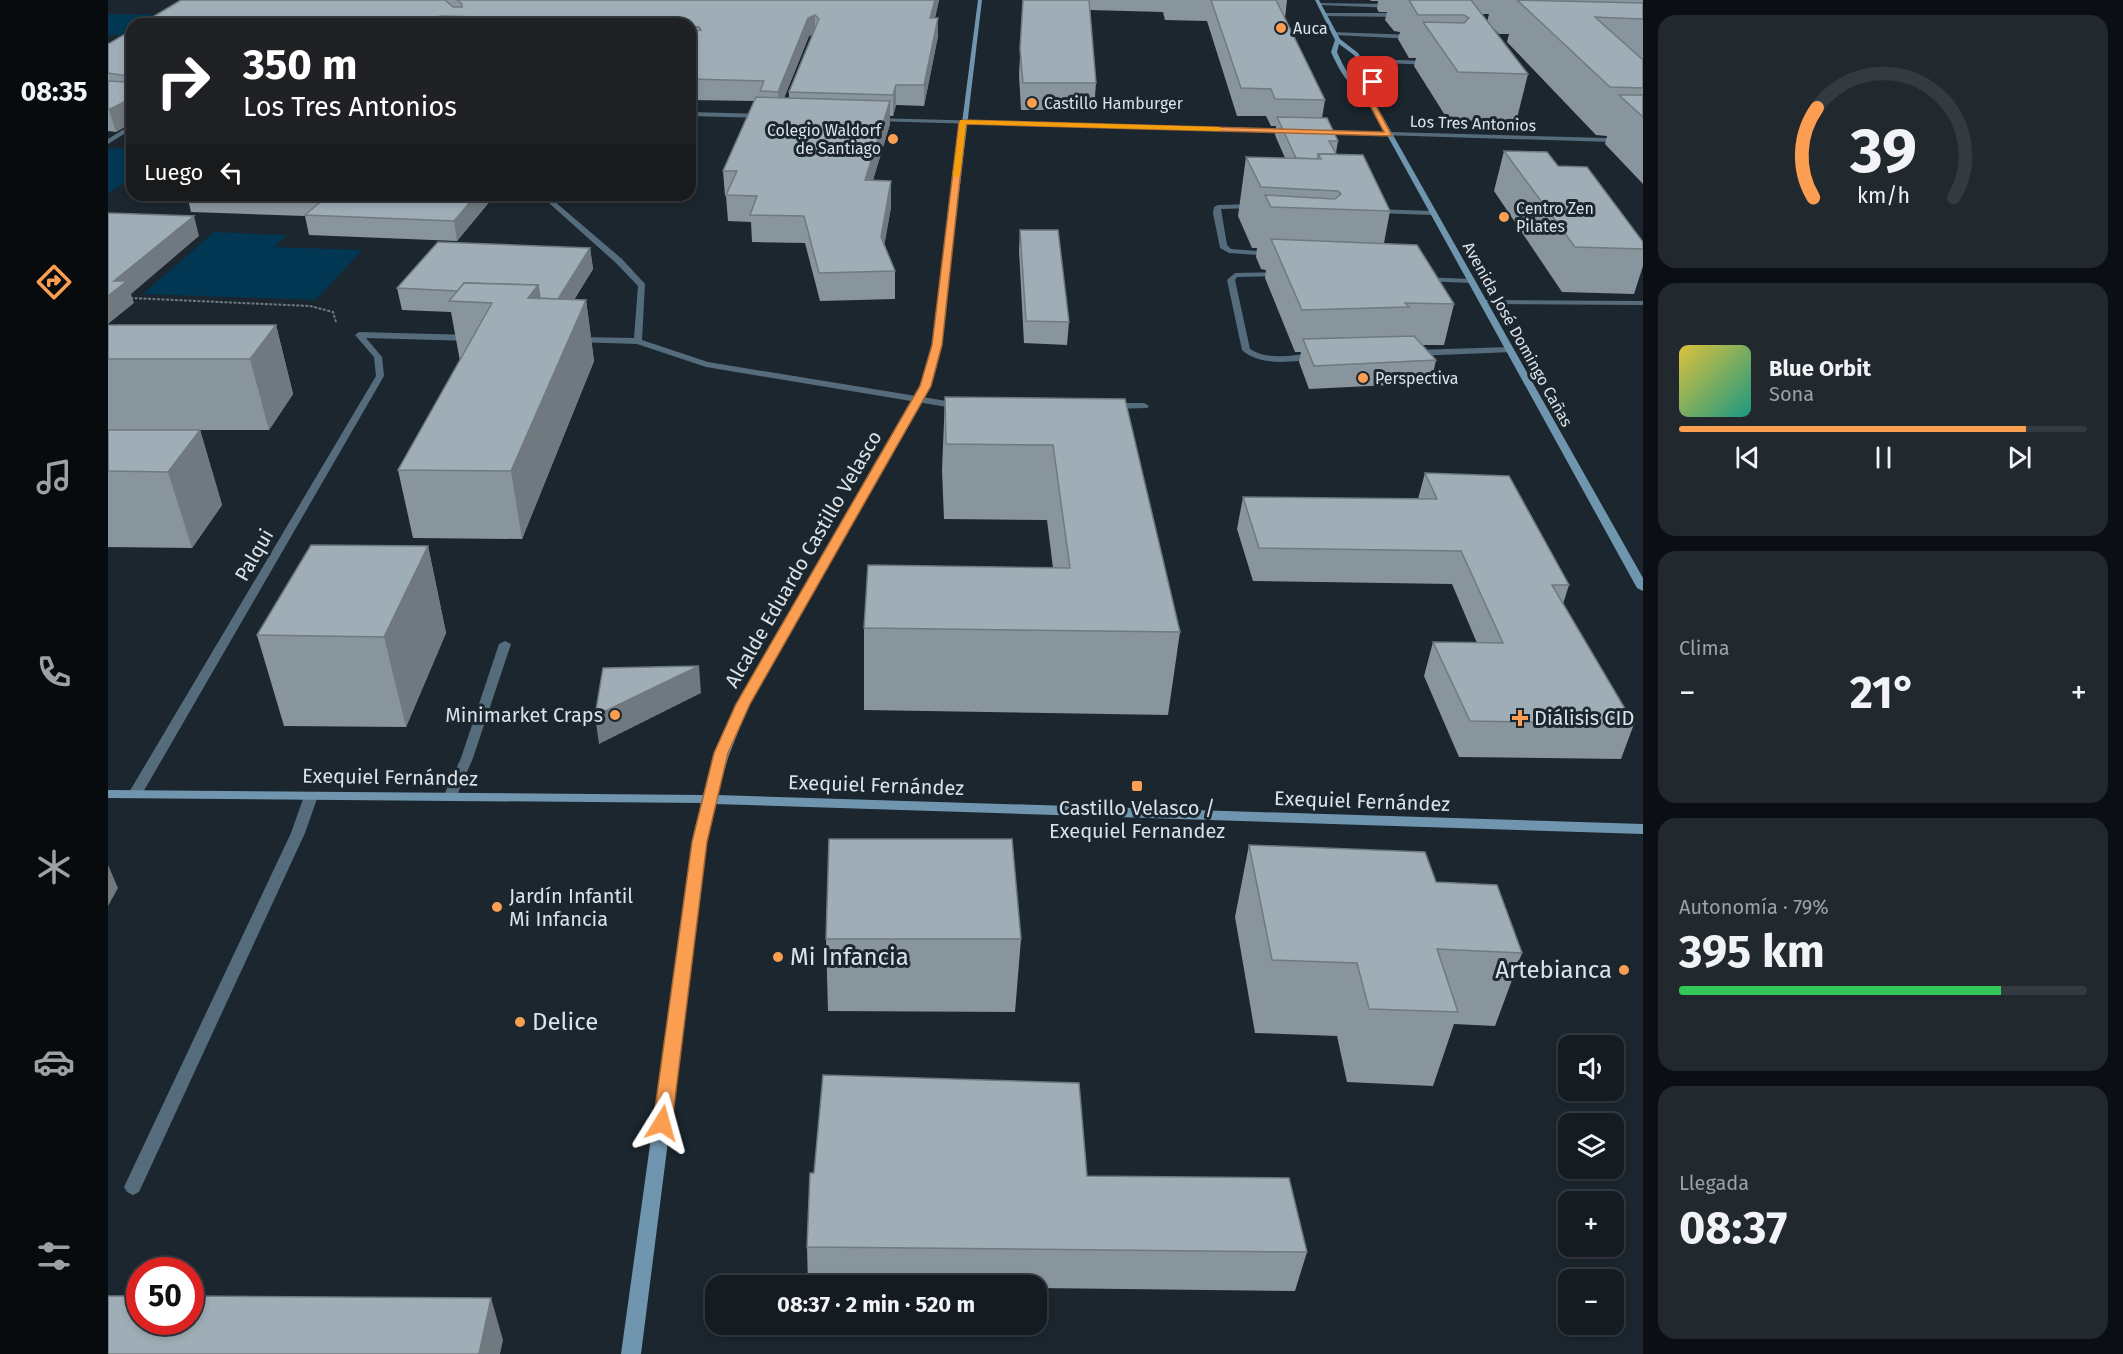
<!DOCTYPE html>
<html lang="es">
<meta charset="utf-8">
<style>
:root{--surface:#141c22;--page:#21292f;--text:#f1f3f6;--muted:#9da1a5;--line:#333a40;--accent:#fb9e51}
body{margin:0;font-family:"Fira Sans",sans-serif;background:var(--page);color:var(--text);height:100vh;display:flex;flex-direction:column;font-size:22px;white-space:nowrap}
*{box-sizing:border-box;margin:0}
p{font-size:20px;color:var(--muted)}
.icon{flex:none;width:33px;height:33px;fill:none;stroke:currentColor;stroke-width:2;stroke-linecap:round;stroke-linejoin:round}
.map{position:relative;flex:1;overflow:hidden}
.sheet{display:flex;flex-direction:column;gap:15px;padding:15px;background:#0b0f13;width:480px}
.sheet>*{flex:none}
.hud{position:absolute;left:18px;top:18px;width:570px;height:183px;border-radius:18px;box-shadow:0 3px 9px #0003,0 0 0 2px var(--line);background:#202124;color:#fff;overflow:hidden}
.controls{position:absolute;left:1450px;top:1035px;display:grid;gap:12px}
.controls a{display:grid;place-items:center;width:66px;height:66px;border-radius:12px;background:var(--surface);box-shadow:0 3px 9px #0003,0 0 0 2px var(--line);font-size:30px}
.speed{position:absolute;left:18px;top:1257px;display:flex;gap:12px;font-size:30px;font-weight:700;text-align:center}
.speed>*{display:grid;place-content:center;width:78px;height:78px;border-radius:50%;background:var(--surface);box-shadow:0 3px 9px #0003,0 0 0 2px var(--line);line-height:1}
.speed .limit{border:9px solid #d22;background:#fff;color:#111}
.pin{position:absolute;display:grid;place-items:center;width:51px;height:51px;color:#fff;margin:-26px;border-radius:12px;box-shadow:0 3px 9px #0006}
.me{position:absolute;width:66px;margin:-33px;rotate:8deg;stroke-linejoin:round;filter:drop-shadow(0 0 4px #0008)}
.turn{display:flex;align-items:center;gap:21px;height:126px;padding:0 18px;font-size:27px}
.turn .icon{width:78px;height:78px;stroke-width:2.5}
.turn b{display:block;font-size:42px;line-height:51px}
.then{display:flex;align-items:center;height:57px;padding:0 18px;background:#0003;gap:12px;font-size:22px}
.big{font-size:45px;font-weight:700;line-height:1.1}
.sheet .card{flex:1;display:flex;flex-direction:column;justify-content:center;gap:9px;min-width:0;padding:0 21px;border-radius:18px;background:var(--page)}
.sheet .dial{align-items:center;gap:0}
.dial svg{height:156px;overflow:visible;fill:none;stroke:var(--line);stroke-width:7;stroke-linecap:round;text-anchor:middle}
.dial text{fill:var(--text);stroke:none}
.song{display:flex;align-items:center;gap:18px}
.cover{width:72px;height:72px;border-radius:9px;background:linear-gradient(135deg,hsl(50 70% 55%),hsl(170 70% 35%))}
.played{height:6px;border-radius:3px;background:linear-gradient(90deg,var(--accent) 85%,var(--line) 85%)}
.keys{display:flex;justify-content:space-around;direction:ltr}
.heat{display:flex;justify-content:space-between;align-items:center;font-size:33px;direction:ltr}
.charge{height:9px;border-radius:4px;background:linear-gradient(90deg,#34c759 79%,var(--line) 0)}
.trip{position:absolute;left:597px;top:1275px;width:342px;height:60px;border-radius:18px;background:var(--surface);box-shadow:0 3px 9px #0003,0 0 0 2px var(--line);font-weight:700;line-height:60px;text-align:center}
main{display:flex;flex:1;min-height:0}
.dock{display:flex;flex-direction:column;width:108px;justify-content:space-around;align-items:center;background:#080b0e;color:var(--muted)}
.dock .icon{width:42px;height:42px}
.dock .selected{color:var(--accent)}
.dock b{font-size:27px;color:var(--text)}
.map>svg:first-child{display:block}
.green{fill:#013752}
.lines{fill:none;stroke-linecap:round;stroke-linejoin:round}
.path{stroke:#707a80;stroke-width:2;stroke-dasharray:3 1.5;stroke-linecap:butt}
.lane{fill:#556c7c;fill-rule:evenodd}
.street{fill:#556c7c;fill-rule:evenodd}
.secondary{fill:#7095ae;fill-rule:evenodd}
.wall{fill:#89959d;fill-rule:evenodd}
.shaded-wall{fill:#6f797f}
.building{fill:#9fadb6;stroke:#6f797f;stroke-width:1.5}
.route{fill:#fb9e51;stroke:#a36735;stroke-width:1.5}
.slow{fill:#f59e0b}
.poi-dot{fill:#fb9e51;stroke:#1b262e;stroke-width:2}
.labels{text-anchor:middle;stroke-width:6;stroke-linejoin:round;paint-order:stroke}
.far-poi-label{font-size:16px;fill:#dbe3e8;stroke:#1b262e;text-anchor:start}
.far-street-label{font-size:16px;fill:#dbe3e8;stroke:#1b262e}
.street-label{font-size:20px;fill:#dbe3e8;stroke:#1b262e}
.poi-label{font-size:20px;fill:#dbe3e8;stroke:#1b262e;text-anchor:start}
.near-poi-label{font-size:24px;fill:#dbe3e8;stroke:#1b262e;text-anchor:start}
</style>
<main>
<nav class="dock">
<b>08:35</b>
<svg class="icon selected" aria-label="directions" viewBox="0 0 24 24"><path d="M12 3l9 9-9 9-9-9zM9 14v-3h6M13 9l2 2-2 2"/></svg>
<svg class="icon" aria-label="music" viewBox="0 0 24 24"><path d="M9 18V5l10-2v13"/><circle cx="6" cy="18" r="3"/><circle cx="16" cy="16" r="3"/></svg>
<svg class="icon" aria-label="phone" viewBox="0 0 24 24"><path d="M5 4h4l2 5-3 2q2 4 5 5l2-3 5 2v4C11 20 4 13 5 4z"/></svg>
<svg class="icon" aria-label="climate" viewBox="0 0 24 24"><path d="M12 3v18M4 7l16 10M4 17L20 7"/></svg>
<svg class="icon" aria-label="car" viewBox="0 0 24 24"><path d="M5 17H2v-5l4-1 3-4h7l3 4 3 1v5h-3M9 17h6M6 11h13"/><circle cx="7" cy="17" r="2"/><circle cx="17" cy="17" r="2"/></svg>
<svg class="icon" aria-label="filters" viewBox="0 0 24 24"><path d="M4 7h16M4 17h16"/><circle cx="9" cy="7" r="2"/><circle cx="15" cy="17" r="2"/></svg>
</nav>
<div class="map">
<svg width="1535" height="1354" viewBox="0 0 1535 1354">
<rect width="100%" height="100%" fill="#1b262e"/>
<g class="green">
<path d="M0,14L80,15L66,24H24V35H0Z"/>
<path d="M3,148L24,149V177L0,194V150Z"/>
<path d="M106,232L179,235L166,247L254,250L208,300L35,294Z"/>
</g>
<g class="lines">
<path class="path" d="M22,298L202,306L225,312L228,322"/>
<g class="lane">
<path d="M1209,3L1286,4L1289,6L1286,8L1211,5Z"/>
<path d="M1214,13H1293L1296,15L1293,17L1216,16Z"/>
<path d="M1224,32L1306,35L1309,37L1306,39L1226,35Z"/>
<path d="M1253,59L1324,61L1327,63L1324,65L1251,62Z"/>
<path d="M1150,204L1151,206L1147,208L1113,209L1119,245L1123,249L1163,252L1167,254L1163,256L1121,253L1112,248L1105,213L1106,207L1110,205Z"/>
<path d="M1264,209L1325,211L1329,213L1325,215L1267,213L1263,211Z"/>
<path d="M1175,272L1176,274L1172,276L1129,277L1127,280L1142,349C1160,361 1185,355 1206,353L1209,354V358C1187,362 1152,367 1134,350L1119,280L1127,273Z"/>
<path d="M1312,277L1363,279L1367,281L1363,283L1315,281H1312Z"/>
<path d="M1372,300L1535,301V305L1375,304L1371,302Z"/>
<path d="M1402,347L1405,348V352L1307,356L1303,353L1307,350Z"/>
<path d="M397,641L403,644L365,758L347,800H337L335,797L353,758L391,644Z"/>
</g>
<g class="street">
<path d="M582,112L656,114L659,116L656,118L582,116Z"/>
<path d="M764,118L1184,129L1187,131L1184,133L766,121Z"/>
<path d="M24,124V129L0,144V139Z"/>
<path d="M1210,130L1535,139V143L1208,133V131Z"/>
<path d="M432,195H439L514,259L537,284L534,340L600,362L851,403L856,406L851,409L598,367L529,344L465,342V338L468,337L526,338L530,286L508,263Z"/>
<path d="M251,332L364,335L368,338L364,341L258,338L274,357L276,376L34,794L32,797H22L20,794L268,376L266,357L247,335Z"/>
<path d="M1036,403L1041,406L1039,408L1004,409L999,406L1004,403Z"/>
<path d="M203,792L208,793L210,796L197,833L31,1192L25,1195L19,1192L16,1187L183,833L196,796L198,793Z"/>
</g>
<g class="secondary">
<path d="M870,0H874L833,345L827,372L815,401L641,704L621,755L609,795L1535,824V834L606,804L598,842L533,1354H513L584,842L593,803L0,798V790L596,795L608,755L629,704L805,401L819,372L825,345Z"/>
<path d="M1207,0H1211L1232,39L1250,53L1268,82L1267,90L1263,96L1535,578V591L1529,588L1258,97C1240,86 1231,70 1223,52L1227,40ZM1231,44L1246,55L1262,82L1259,93C1244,83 1236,68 1229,52Z"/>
</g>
</g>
<g class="wall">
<path d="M73,0H831L827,18L830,36L816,106L788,105L785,116H782V124L765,180L783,207L776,245L787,271V299L712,301L697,243L644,242L643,222L620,221L618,196H617L615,171L646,101L582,100V24H33ZM704,35L681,92V98H676L701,36Z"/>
<path d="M915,0H1179L1177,18L1217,100L1214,118L1230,141L1228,153L1282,211L1276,243L1346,304L1336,345H1314L1328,360L1323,383L1201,389L1191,362L1193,352H1187L1157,278L1158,270L1153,269L1148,257L1149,248H1144L1130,216L1138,157L1177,158L1167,135L1168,126H1163L1158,116H1129L1099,21L1057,20L1055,12L982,10L988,83L986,110H913L911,75Z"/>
<path d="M1262,0H1535V184L1497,144L1499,136L1488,135L1399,42L1401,34H1391L1381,24L1420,74L1408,122L1340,120L1306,66L1308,58H1301L1290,39L1292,32L1286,31L1277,20L1279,12H1271L1269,9L1270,1H1263ZM1373,14H1381L1379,22Z"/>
<path d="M24,30V126L23,123L8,132L0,131V44Z"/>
<path d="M1396,151L1535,242V266L1526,294L1454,292L1386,191Z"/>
<path d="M79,195H387L349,241L201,235L197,216L83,212Z"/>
<path d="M912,230L961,322L959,345L916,343L911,250Z"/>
<path d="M482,248L485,269L466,300H478L486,361L414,539L305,538L290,470L352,361L343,312L294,310L289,288Z"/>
<path d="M0,325H168L185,394L161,430H0Z"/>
<path d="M837,397L1017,399L1072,632L1060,715L756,710V628L945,568L939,520L836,519L834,470Z"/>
<path d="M0,430H92L114,505L84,548L0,547Z"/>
<path d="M1317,473L1461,585L1455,604L1526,724L1513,759L1351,757L1316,676L1325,642L1369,643L1344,584L1145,581L1129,529L1135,497L1310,499Z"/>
<path d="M320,546L338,633L298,727L176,726L149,635Z"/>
<path d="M1141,845L1328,882L1414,953L1387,1026L1346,1024L1325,1086L1239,1082L1229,1036L1147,1033L1127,917Z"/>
<path d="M718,939H913L907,1012L720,1011Z"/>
<path d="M979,1176L1199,1252L1187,1291L928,1288V1286L700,1285L699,1247Z"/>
</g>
<g class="shaded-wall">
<path d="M827,0H831L822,36V18Z"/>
<path d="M707,15V33L701,36L670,113V92L700,18Z"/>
<path d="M332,16L333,24H323Z"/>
<path d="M830,18V36L816,106V85Z"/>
<path d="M788,85V105L785,116V95Z"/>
<path d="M18,101L19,109L23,123L8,132L1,110Z"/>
<path d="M782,101V124L757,206V180Z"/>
<path d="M783,181V207L773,265V237Z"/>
<path d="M368,195H387L349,241L346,221Z"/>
<path d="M86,216L91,236L23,294L26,303L0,324V296L6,281Z"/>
<path d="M482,248L485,269L444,334L441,312Z"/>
<path d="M430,285L438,344L420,298Z"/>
<path d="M478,300L486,361L414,539L403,471Z"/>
<path d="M168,325L185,394L161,430L142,359Z"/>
<path d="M92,430L114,505L84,548L60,472Z"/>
<path d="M320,546L338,633L298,727L276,637Z"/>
<path d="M591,666L593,693L491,744L487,716Z"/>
<path d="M0,865L10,888L0,906Z"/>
<path d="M383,1298L395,1340L392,1354H371Z"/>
</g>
<g class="building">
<path d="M73,0H337L345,7H354V4L349,0H827L822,18H830L816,85H788L785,95L681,92L711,19L707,15L700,18L670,92L652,91L656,81L582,79V32L593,30L591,27L582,26V24H446L451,19L332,16L323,24H33Z"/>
<path d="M915,0H981L988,83H915L912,49Z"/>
<path d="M1103,0H1168L1217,100L1167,99L1163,89L1133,88Z"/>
<path d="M1301,0H1363L1420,74L1350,72L1315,22L1356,23L1361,18L1356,15H1310Z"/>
<path d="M1409,0L1535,3V19L1487,17L1535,60V88L1502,87Z"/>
<path d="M24,30V109H19L18,101L0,110V81L18,82L20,76L0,73V44Z"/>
<path d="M1511,95H1535V117Z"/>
<path d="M648,97L782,101L757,180L783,181L773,237L787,271L711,273L696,216L642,215L649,196L618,195L629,171H615Z"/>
<path d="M1169,117L1219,118L1230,141H1221L1228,154H1210V159L1188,158Z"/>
<path d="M1396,151L1439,152L1450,166L1479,167L1535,242V249L1467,247Z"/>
<path d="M1210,154L1255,155L1282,211L1163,207L1157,195L1227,199L1233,194L1230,191L1153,187L1138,157L1213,159Z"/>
<path d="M143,195H368L346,221L197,215L217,198Z"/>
<path d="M0,213L86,216L6,281H19L0,296Z"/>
<path d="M912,230H950L961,322L918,321Z"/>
<path d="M1163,239L1309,245L1346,304L1297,303L1301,307L1194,310Z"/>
<path d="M330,242L482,248L450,299L432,298L430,285L356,283L350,291L289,288Z"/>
<path d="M356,283L430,285L420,298L478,300L403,471L290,470L384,303L341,301Z"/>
<path d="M0,325H168L142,359H0Z"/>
<path d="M1306,336L1328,360L1206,366L1195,339Z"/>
<path d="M837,397L1017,399L1072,632L756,628L760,565L962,568L945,445L838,444Z"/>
<path d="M0,430H92L60,472L0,471Z"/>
<path d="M1317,473L1401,476L1461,585H1444L1526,724L1362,721L1325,642L1395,643L1353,551L1151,548L1135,497L1329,499Z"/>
<path d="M203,545L320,546L276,637L149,635Z"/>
<path d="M591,666L487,716L495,668Z"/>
<path d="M721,839H904L913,939H718Z"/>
<path d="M1141,845L1317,852L1328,882L1389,885L1414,953L1329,949L1350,1012L1261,1009L1249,963L1164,960Z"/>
<path d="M715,1075L971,1083L979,1176L1181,1178L1199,1252L699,1247L702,1173H706Z"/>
<path d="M0,1296H32V1322H82V1296L383,1298L371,1354H0Z"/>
</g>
<path class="route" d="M1265,80L1268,82V90L1263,96L1284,136L858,124L834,345L823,386L642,704L620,753L599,842L564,1123L561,1128L554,1130L547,1128L545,1123L584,842L606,753L628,704L812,386L824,345L851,122L855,120L1276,132L1257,96Z"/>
<path class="slow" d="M852,120L1111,127L1114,129L1111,131L858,124L852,175L849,178L845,175Z"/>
<g class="poi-dot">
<circle cx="1173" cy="28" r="6"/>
<circle cx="924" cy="103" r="6"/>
<circle cx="785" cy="139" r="6"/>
<circle cx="1396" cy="217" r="6"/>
<circle cx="1255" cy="378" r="6"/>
<circle cx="507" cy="715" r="6"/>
<path d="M1409 709h6v6h6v6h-6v6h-6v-6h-6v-6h6z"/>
<rect x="1023" y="780" width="12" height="12" rx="3"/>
<circle cx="389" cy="907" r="6"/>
<circle cx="670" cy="957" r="6"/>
<circle cx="1516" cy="970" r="6"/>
<circle cx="412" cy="1022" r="6"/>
</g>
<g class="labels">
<g class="far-poi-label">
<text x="1185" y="34">Auca</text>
<text x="936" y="109">Castillo Hamburger</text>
<text x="773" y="136" text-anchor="end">Colegio Waldorf<tspan x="773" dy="18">de Santiago</tspan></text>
<text x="1408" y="214">Centro Zen<tspan x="1408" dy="18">Pilates</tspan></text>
<text x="1267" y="384">Perspectiva</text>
</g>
<g class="far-street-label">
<text transform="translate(1365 123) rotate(2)" y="6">Los Tres Antonios</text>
<text transform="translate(1410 334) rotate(61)" y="6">Avenida José Domingo Cañas</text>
</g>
<g class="street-label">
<text transform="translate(146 555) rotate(-60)" y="7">Palqui</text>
<text transform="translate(695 559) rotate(-60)" y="7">Alcalde Eduardo Castillo Velasco</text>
<text transform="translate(282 777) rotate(1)" y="7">Exequiel Fernández</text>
<text transform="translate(768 785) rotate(2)" y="7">Exequiel Fernández</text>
<text transform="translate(1254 801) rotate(2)" y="7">Exequiel Fernández</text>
</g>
<g class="poi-label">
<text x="495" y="722" text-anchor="end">Minimarket Craps</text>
<text x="1426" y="725">Diálisis CID</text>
<text x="1029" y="815" text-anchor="middle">Castillo Velasco /<tspan x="1029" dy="23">Exequiel Fernandez</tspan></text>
<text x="401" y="903">Jardín Infantil<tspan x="401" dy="23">Mi Infancia</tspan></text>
</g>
<g class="near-poi-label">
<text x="682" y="965">Mi Infancia</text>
<text x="1504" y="978" text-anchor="end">Artebianca</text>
<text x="424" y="1030">Delice</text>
</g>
</g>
</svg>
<div class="controls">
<a><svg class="icon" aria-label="sound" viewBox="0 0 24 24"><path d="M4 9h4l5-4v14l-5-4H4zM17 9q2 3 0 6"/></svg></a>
<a><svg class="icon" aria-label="layers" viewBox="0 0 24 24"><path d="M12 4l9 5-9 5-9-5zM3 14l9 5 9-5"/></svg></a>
<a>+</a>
<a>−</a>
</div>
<div class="speed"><div class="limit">50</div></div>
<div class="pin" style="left:1265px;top:82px;background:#d93025"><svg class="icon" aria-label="arrive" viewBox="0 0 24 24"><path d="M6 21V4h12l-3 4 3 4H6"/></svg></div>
<svg class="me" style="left:554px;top:1123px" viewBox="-20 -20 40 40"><path d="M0-17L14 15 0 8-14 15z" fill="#fb9e51" stroke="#fff" stroke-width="4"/></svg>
<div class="trip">08:37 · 2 min · 520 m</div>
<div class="hud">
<div class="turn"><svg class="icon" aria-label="right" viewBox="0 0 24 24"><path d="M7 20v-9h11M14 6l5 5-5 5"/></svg><div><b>350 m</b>Los Tres Antonios</div></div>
<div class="then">Luego<svg class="icon" aria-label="left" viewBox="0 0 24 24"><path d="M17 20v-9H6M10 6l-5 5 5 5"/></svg></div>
</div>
</div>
<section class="sheet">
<div class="card dial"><svg viewBox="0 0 100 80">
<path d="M14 69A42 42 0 1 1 86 69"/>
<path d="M14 69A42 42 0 0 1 16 23" stroke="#fb9e51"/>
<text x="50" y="56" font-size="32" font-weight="700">39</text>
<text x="50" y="72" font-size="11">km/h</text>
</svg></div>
<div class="card">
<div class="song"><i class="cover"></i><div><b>Blue Orbit</b><p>Sona</p></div></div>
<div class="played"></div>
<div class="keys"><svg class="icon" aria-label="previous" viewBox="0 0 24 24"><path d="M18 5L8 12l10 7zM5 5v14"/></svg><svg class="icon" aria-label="pause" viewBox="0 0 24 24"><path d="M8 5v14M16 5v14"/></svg><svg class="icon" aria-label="next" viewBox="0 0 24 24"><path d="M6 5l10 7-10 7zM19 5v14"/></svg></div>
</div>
<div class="card"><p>Clima</p>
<div class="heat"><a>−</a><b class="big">21°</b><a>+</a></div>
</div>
<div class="card"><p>Autonomía · 79%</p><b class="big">395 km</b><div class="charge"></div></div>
<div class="card"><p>Llegada</p><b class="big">08:37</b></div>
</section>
</main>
